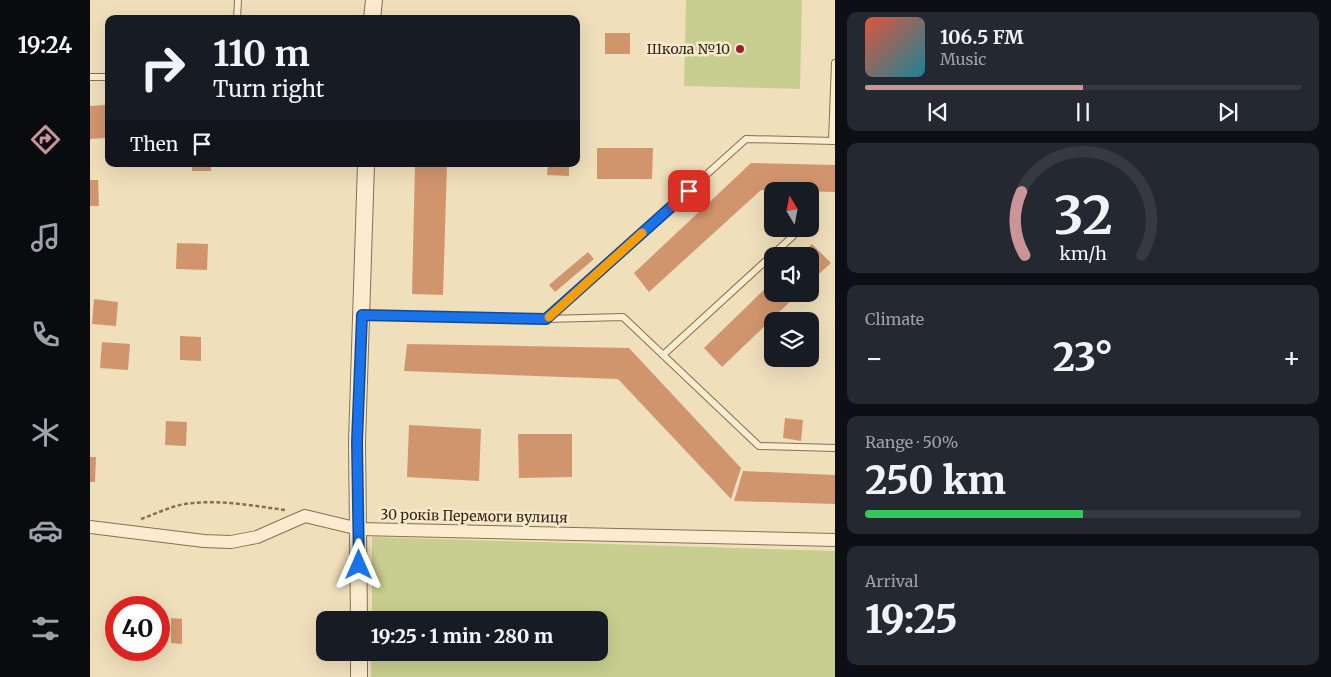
<!DOCTYPE html>
<meta charset="utf-8">
<style>
:root{--surface:#171b24;--page:#242831;--text:#f1f3f6;--muted:#9ea1a6;--line:#363941;--accent:#ca9498}
body{margin:0;font-family:Merriweather,serif;background:var(--page);color:var(--text);height:100vh;display:flex;flex-direction:column;font-size:19px;white-space:nowrap}
*{box-sizing:border-box;margin:0}
p{font-size:16px;color:var(--muted)}
.icon{flex:none;width:28px;height:28px;fill:none;stroke:currentColor;stroke-width:2;stroke-linecap:round;stroke-linejoin:round}
.map{position:relative;flex:1;overflow:hidden}
.sheet{display:flex;flex-direction:column;gap:12px;padding:12px;background:#0d0f14;width:496px}
.sheet>*{flex:none}
.top-card{position:absolute;left:15px;top:15px;width:475px;height:152px;border-radius:10px;box-shadow:0 5px 20px #0002;background:#171b24;color:var(--text);overflow:hidden}
.needle{width:32px;rotate:350deg}
.fabs{position:absolute;left:674px;top:182px;display:grid;gap:10px}
.fabs a{display:grid;place-items:center;width:55px;height:55px;border-radius:10px;background:var(--surface);box-shadow:0 5px 20px #0002;font-size:25px}
.speed{position:absolute;left:15px;top:596px;display:flex;gap:10px;font-size:25px;font-weight:700;text-align:center}
.speed>*{display:grid;place-content:center;width:65px;height:65px;border-radius:50%;background:var(--surface);box-shadow:0 5px 20px #0002;line-height:1}
.speed .limit{border:8px solid #d22;background:#fff;color:#111}
.pin{position:absolute;display:grid;place-items:center;width:42px;height:42px;color:#fff;margin:-21px;border-radius:10px;box-shadow:0 2px 8px #0006}
.me{position:absolute;width:55px;margin:-28px;rotate:0deg;stroke-linejoin:round;filter:drop-shadow(0 0 4px #0008)}
.turn{display:flex;align-items:center;gap:18px;height:105px;padding:0 25px;font-size:22px}
.turn .icon{width:65px;height:65px;stroke-width:2.5}
.turn b{display:block;font-size:35px;line-height:42px}
.then{display:flex;align-items:center;height:48px;padding:0 25px;background:#0003;gap:10px;font-size:19px}
.big{font-size:38px;font-weight:800;line-height:1.1}
.sheet .tile{flex:1;display:flex;flex-direction:column;justify-content:center;gap:8px;min-width:0;padding:0 18px;border-radius:10px;background:var(--page)}
.sheet .dial{align-items:center;gap:0}
.dial svg{height:130px;overflow:visible;fill:none;stroke:var(--line);stroke-width:7;stroke-linecap:round;text-anchor:middle}
.dial text{fill:var(--text);stroke:none}
.song{display:flex;align-items:center;gap:15px}
.cover{width:60px;height:60px;border-radius:8px;background:linear-gradient(135deg,hsl(10 70% 55%),hsl(190 70% 35%))}
.played{height:5px;border-radius:2px;background:linear-gradient(90deg,var(--accent) 50%,var(--line) 50%)}
.keys{display:flex;justify-content:space-around;direction:ltr}
.heat{display:flex;justify-content:space-between;align-items:center;font-size:28px;direction:ltr}
.charge{height:8px;border-radius:4px;background:linear-gradient(90deg,#34c759 50%,var(--line) 0)}
.trip{position:absolute;left:226px;top:611px;width:292px;height:50px;border-radius:10px;background:var(--surface);box-shadow:0 5px 20px #0002;font-weight:800;line-height:50px;text-align:center}
main{display:flex;flex:1;min-height:0}
.dock{display:flex;flex-direction:column;width:90px;justify-content:space-around;align-items:center;background:#090b0e;color:var(--muted)}
.dock .icon{width:35px;height:35px}
.dock .selected{color:var(--accent)}
.dock b{font-size:22px;color:var(--text)}
.map>svg:first-child{display:block}
.green{fill:#c8ce8f}
.building{fill:#d1956e}
.lines{fill:none;stroke-linecap:round;stroke-linejoin:round}
.service-casing{stroke:#886f54;stroke-width:8}
.minor-casing{stroke:#886f54;stroke-width:14}
.tertiary-casing{stroke:#886f54;stroke-width:18}
.path{stroke:#886f54;stroke-width:2.5;stroke-dasharray:4 2.5;stroke-linecap:butt}
.service{stroke:#fbeccf;stroke-width:6}
.minor{stroke:#fbeccf;stroke-width:12}
.tertiary{stroke:#fbeccf;stroke-width:16}
.route-casing{stroke:#114b97;stroke-width:12}
.route{stroke:#1a73e8;stroke-width:9}
.slow{stroke:#f59e0b;stroke-width:9}
.poi-dot{fill:#9a2125;stroke:#f7e9cb;stroke-width:2}
.labels{text-anchor:middle;stroke-width:5;stroke-linejoin:round;paint-order:stroke}
.poi-label{font-size:14px;fill:#36271a;stroke:#f7e9cb;text-anchor:end}
.street-label{font-size:14px;fill:#36271a;stroke:#f7e9cb}
</style>
<main>
<nav class="dock">
<b>19:24</b>
<svg class="icon selected" aria-label="directions" viewBox="0 0 24 24"><path d="M12 3l9 9-9 9-9-9zM9 14v-3h6M13 9l2 2-2 2"/></svg>
<svg class="icon" aria-label="music" viewBox="0 0 24 24"><path d="M9 18V5l10-2v13"/><circle cx="6" cy="18" r="3"/><circle cx="16" cy="16" r="3"/></svg>
<svg class="icon" aria-label="phone" viewBox="0 0 24 24"><path d="M5 4h4l2 5-3 2q2 4 5 5l2-3 5 2v4C11 20 4 13 5 4z"/></svg>
<svg class="icon" aria-label="climate" viewBox="0 0 24 24"><path d="M12 3v18M4 7l16 10M4 17L20 7"/></svg>
<svg class="icon" aria-label="car" viewBox="0 0 24 24"><path d="M5 17H2v-5l4-1 3-4h7l3 4 3 1v5h-3M9 17h6M6 11h13"/><circle cx="7" cy="17" r="2"/><circle cx="17" cy="17" r="2"/></svg>
<svg class="icon" aria-label="filters" viewBox="0 0 24 24"><path d="M4 7h16M4 17h16"/><circle cx="9" cy="7" r="2"/><circle cx="15" cy="17" r="2"/></svg>
</nav>
<div class="map">
<svg width="745" height="677" viewBox="0 0 745 677">
<rect width="100%" height="100%" fill="#f0dfbb"/>
<g class="green">
<path d="M596,0H712L710,89L594,86Z"/>
<path d="M282,537L745,551V677H281V653L510,652V620H282Z"/>
</g>
<g class="building">
<rect x="515" y="33" width="25" height="21"/>
<path d="M15,105V138L0,139V106Z"/>
<path d="M507,148H563L562,179H507Z"/>
<path d="M661,163L745,165V192L671,190L559,292L544,273Z"/>
<rect x="102" y="164" width="19" height="7"/>
<path d="M325,164H357L353,295L322,294Z"/>
<path d="M458,164H479V176L457,175Z"/>
<path d="M0,180H8L9,206H0Z"/>
<path d="M87,243L118,244L117,270L86,269Z"/>
<path d="M722,244L741,263L720,282V256H709Z"/>
<path d="M498,252L504,259L465,292L459,285Z"/>
<path d="M682,282V294H708L632,367L614,348Z"/>
<path d="M4,299L28,302L26,326L2,324Z"/>
<path d="M90,336L111,337V361L90,360Z"/>
<path d="M12,342L40,344L38,370L10,368Z"/>
<path d="M317,344L539,348L651,468L641,499L528,379L314,371Z"/>
<path d="M695,418L713,420L711,441L693,438Z"/>
<path d="M76,421L97,422L96,446L75,445Z"/>
<path d="M319,425L391,429L389,481L317,477Z"/>
<path d="M428,434H482V477L429,478Z"/>
<path d="M0,457H6L5,482H0Z"/>
<path d="M653,471L745,475V504L644,501Z"/>
<path d="M81,618L92,619V644L81,643Z"/>
</g>
<g class="lines">
<g class="service-casing">
<g id="service">
<path d="M147,19L148,0"/>
<path d="M0,77H19"/>
<path d="M742,141L745,63"/>
<path d="M273,315L456,319L656,139L745,141"/>
<path d="M456,319L533,317L669,446L745,448"/>
<path d="M573,355L703,236"/>
</g>
</g>
<g class="minor-casing">
<path id="minor" d="M0,527L114,541L141,542L167,537L215,516L269,529L745,540"/>
</g>
<g class="tertiary-casing">
<g id="tertiary">
<path d="M282,19L284,0"/>
<path d="M269,620L267,442L276,164"/>
<path d="M269,652V677"/>
</g>
</g>
<path class="path" d="M51,519C68,513 85,504 103,503C133,500 165,506 195,510"/>
<use href="#service" class="service"/>
<use href="#minor" class="minor"/>
<use href="#tertiary" class="tertiary"/>
</g>
<g class="lines">
<g class="route-casing">
<path id="route" d="M269,565L267,442L272,315L456,319L599,191"/>
</g>
<use href="#route" class="route"/>
<path class="slow" d="M459,317L552,233"/>
</g>
<circle class="poi-dot" cx="650" cy="49" r="5"/>
<g class="labels">
<g class="poi-label">
<text x="640" y="54">Школа №10</text>
</g>
<g class="street-label">
<text transform="translate(384 516) rotate(1)" y="5">30 років Перемоги вулиця</text>
</g>
</g>
</svg>
<div class="fabs">
<a><svg class="needle" viewBox="-14 -14 28 28"><path d="M0-13l5 13h-10z" fill="#e53935"/><path d="M0 13l5-13h-10z" fill="#9ea1a6"/></svg></a>
<a><svg class="icon" aria-label="sound" viewBox="0 0 24 24"><path d="M4 9h4l5-4v14l-5-4H4zM17 9q2 3 0 6"/></svg></a>
<a><svg class="icon" aria-label="layers" viewBox="0 0 24 24"><path d="M12 4l9 5-9 5-9-5zM3 14l9 5 9-5"/></svg></a>
</div>
<div class="speed"><div class="limit">40</div></div>
<div class="pin" style="left:599px;top:191px;background:#d93025"><svg class="icon" aria-label="arrive" viewBox="0 0 24 24"><path d="M6 21V4h12l-3 4 3 4H6"/></svg></div>
<svg class="me" style="left:269px;top:565px" viewBox="-20 -20 40 40"><path d="M0-17L14 15 0 8-14 15z" fill="#1a73e8" stroke="#fff" stroke-width="4"/></svg>
<div class="trip">19:25 · 1 min · 280 m</div>
<div class="top-card">
<div class="turn"><svg class="icon" aria-label="right" viewBox="0 0 24 24"><path d="M7 20v-9h11M14 6l5 5-5 5"/></svg><div><b>110 m</b>Turn right</div></div>
<div class="then">Then<svg class="icon" aria-label="arrive" viewBox="0 0 24 24"><path d="M6 21V4h12l-3 4 3 4H6"/></svg></div>
</div>
</div>
<section class="sheet">
<div class="tile">
<div class="song"><i class="cover"></i><div><b>106.5 FM</b><p>Music</p></div></div>
<div class="played"></div>
<div class="keys"><svg class="icon" aria-label="previous" viewBox="0 0 24 24"><path d="M18 5L8 12l10 7zM5 5v14"/></svg><svg class="icon" aria-label="pause" viewBox="0 0 24 24"><path d="M8 5v14M16 5v14"/></svg><svg class="icon" aria-label="next" viewBox="0 0 24 24"><path d="M6 5l10 7-10 7zM19 5v14"/></svg></div>
</div>
<div class="tile dial"><svg viewBox="0 0 100 80">
<path d="M14 69A42 42 0 1 1 86 69"/>
<path d="M14 69A42 42 0 0 1 12 30" stroke="#ca9498"/>
<text x="50" y="56" font-size="32" font-weight="700">32</text>
<text x="50" y="72" font-size="11">km/h</text>
</svg></div>
<div class="tile"><p>Climate</p>
<div class="heat"><a>−</a><b class="big">23°</b><a>+</a></div>
</div>
<div class="tile"><p>Range · 50%</p><b class="big">250 km</b><div class="charge"></div></div>
<div class="tile"><p>Arrival</p><b class="big">19:25</b></div>
</section>
</main>
